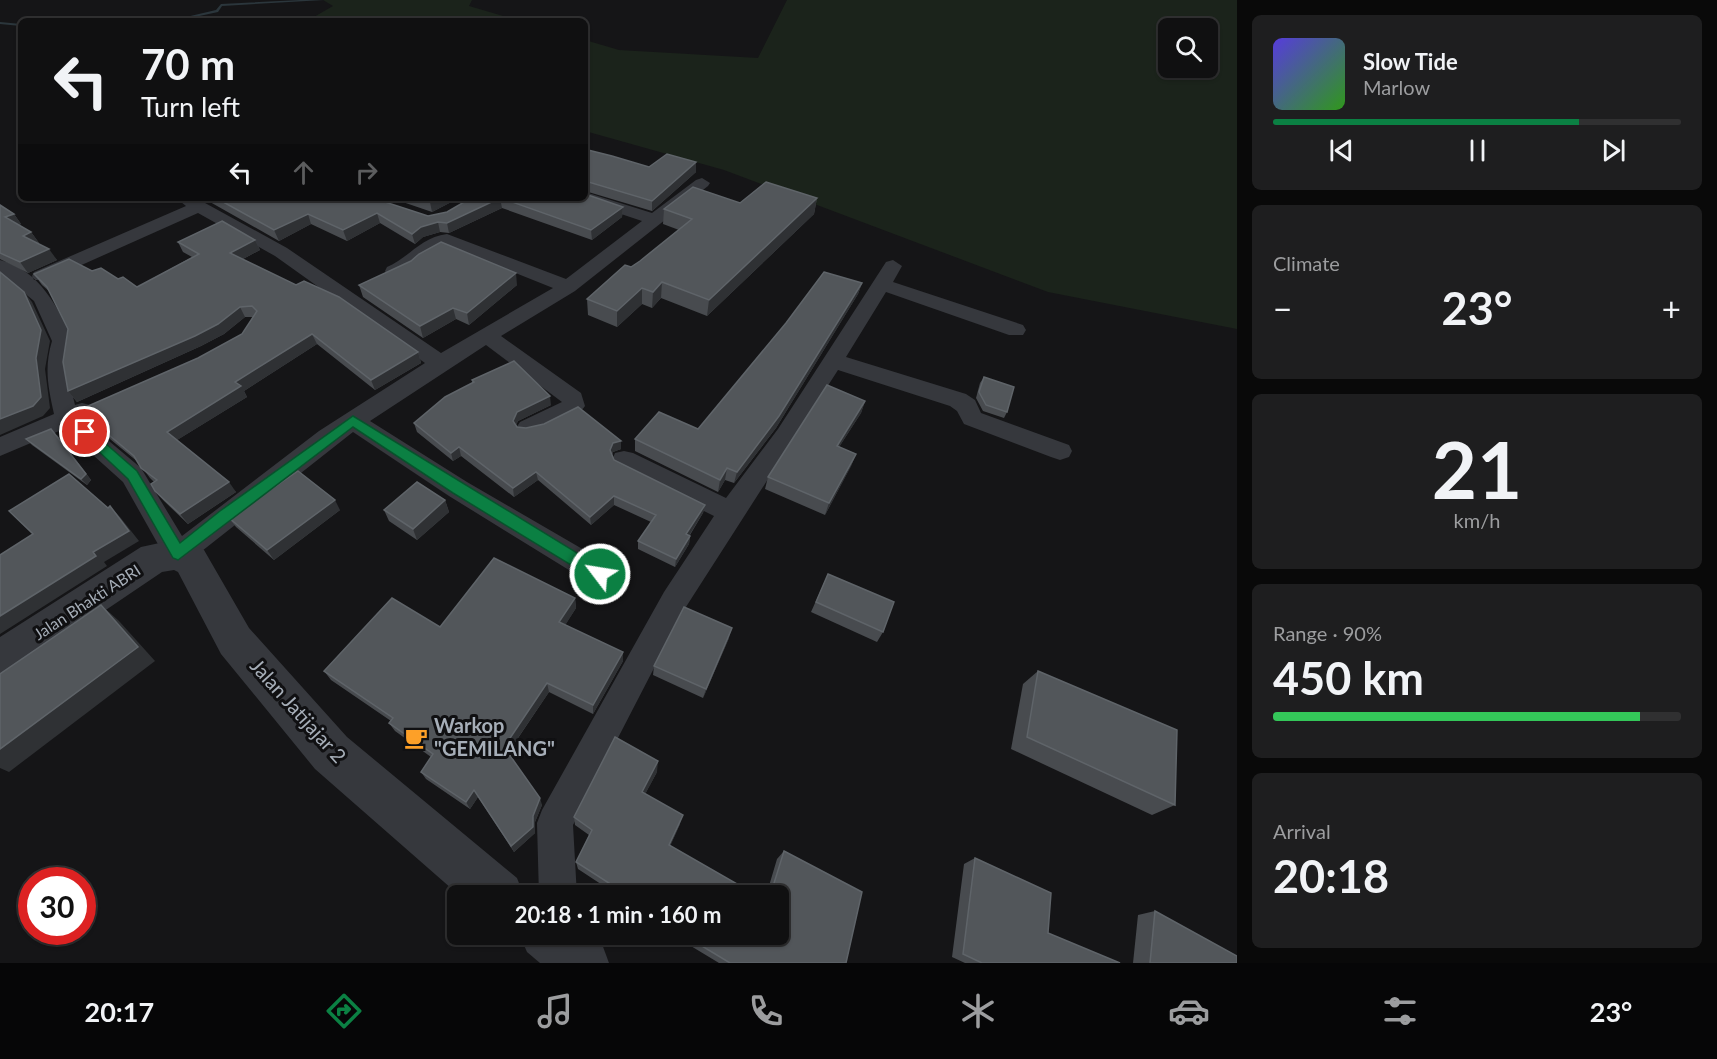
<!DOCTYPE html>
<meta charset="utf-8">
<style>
:root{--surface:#101011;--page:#1e1e1f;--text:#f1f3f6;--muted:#9c9d9f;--line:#303031;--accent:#0b8043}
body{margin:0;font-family:Lato,sans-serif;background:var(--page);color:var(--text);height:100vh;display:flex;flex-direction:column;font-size:22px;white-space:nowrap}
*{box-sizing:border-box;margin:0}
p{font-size:20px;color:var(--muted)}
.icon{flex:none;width:33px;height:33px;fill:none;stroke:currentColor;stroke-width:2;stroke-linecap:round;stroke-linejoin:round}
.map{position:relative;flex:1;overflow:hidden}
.drawer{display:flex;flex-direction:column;gap:15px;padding:15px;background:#090909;width:480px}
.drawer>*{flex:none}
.guide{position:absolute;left:18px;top:18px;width:570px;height:183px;border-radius:9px;box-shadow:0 2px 4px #0004,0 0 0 2px var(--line);background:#101011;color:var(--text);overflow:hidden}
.controls{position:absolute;left:1158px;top:18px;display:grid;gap:12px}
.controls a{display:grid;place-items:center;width:60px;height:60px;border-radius:9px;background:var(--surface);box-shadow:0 2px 4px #0004,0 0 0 2px var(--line);font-size:30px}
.speed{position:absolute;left:18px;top:867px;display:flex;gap:12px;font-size:30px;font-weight:700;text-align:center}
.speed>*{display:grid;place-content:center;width:78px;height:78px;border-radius:50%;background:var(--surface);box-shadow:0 2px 4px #0004,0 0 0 2px var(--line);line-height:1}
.speed .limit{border:9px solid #d22;background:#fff;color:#111}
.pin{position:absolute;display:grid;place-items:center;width:51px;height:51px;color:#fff;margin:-26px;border:3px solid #fff;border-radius:50%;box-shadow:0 2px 6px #0007}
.me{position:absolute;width:66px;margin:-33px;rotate:301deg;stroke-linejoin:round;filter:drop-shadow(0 0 4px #0008)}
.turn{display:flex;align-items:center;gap:21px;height:126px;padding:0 24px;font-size:27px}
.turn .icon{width:78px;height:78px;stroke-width:2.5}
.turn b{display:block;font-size:42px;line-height:51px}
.lanes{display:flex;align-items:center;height:57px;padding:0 24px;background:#0003;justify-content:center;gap:30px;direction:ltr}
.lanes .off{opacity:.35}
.big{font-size:45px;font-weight:700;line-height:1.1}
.drawer .widget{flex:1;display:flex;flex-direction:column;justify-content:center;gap:9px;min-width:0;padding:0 21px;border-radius:9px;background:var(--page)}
.drawer .dial{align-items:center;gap:0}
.dial b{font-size:78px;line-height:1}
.song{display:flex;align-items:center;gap:18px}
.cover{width:72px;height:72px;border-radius:9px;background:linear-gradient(135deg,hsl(250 70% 55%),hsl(110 70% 35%))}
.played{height:6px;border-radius:3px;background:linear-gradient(90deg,var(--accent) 75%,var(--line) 75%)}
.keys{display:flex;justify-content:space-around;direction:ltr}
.heat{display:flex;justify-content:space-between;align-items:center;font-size:33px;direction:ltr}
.charge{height:9px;border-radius:4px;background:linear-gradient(90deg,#34c759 90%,var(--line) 0)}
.trip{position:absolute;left:447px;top:885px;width:342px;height:60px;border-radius:9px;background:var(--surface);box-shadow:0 2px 4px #0004,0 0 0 2px var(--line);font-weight:700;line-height:60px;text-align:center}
.menu{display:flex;height:96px;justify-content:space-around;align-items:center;background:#060607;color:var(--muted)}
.menu .icon{width:42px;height:42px}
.menu .selected{color:var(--accent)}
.menu b{font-size:27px;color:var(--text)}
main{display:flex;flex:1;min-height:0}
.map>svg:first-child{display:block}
.green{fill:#1b231b;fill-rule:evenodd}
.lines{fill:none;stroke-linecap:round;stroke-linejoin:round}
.stream{fill:#2b363c;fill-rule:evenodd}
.minor{fill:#36383d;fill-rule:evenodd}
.tertiary{fill:#36383d;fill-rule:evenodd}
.wall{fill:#484b4f}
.shaded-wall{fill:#2f3134}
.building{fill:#52565a;stroke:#5f6469;stroke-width:1.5}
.route{fill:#0b8043;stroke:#07532c;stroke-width:1.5}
.labels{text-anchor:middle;stroke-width:6;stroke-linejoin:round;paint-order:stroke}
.street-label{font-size:16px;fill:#a6aeb8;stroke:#101012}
.near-street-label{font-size:20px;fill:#a6aeb8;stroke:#101012}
.near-poi-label{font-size:20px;font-weight:bold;fill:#a6aeb8;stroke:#101012;text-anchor:start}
</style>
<main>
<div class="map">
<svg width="1237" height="963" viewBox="0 0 1237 963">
<rect width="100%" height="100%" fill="#151517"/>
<g class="green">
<path d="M323,0H472L469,6L520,21H307L333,6Z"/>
<path d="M787,0H1237V329L1048,292L724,170L585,131V40L619,50L758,58ZM1168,28H1208V68H1168Z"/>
</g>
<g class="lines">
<g class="stream">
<path d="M300,0H324L222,6L218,12L176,21H169L216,10L221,4Z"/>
<path d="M0,22L21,24V26L0,24Z"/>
</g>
<g class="minor">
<path d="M702,178L710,183L708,186L575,291L501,336L581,393L585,406C577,419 534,438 520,434L516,428L520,422L562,402L486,345L370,421L467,482L610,565L614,574L610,583L600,586L590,583L449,496L353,432L188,562L178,566L168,562L123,482L64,429L0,456V437L54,414C48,387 44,368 52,341L34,301L0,273V260C41,271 57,307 74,341C67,365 69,381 75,405L82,403L90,405L94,411L84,420L141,468L182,536L319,431L425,363L275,256L198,213L48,280H34L32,276L34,272L186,206L176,198H196L287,248L441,353L553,288L445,245C424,251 411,281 387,275L385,271L387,267C410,257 421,237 447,234L566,279L642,221L579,200L577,198H585V192L652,213L696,180Z"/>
<path d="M893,260L902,266L893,282L1023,325L1026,330L1023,335H1009L886,292L846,357L966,394L975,400L981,413L1069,445L1072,451L1069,457L1060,460L1051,457L964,424L957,411L950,406L838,370L684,610L573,825L577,896H539L537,823L542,810L664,592L714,516L615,467L612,460L615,453L624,451L633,453L726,498L778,429L886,262Z"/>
</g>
<g class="tertiary">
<path d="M178,539L204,550L249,628L347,737L517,878L524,896H460L315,769L221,654L178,572L174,570L162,572L14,672L0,678V637L141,547Z"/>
<path d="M519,934H588L602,944L609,963H540L527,952Z"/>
</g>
</g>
<g class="wall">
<path d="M585,152L649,167L696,172L652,211L585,191Z"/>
<path d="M203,198H373L428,216L447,212L471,198H585L623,207L622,217L592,240L502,208L449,233L440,232L423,237L415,244L380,223L347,241L311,224L279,241Z"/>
<path d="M391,198H459L432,212Z"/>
<path d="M817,198L814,214L707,316L661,298L652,308L642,304L617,327L588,315L587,299L640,261L679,230L663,224L664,209L740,203Z"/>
<path d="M0,205L14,214L21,224L19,225L31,232L39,243H38L57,260L28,273L0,259Z"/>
<path d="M255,240L260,250L243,259L418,352L421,363L375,390L317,344L244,391L247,397L177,440L236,492L188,524L164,501L155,491L154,482L150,478L138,462L88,421L79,410L198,358L242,334L253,317H245L224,334L201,346L77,402L68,391V329L50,292L42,285L34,274L92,271L118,279L137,287L192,257L183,252L178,242Z"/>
<path d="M862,283L858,294L776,428L734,483L725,480L718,492L635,451V439L698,429Z"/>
<path d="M359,285H517L469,325L456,319L423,338L363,297Z"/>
<path d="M984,377L1007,412L1004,418L983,411L976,398L980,383Z"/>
<path d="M472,380L551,405L518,421L516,425L517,427L621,449L613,452L612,455L614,460L705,505L703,513L690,535V536L689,544L675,567L638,549V541L651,522L614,505L591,525L538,480L514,497L461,456L453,461L417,432L414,423L472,383Z"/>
<path d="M865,401L861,413L839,447L856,454L851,466L825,515L765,489L768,477Z"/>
<path d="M57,435L91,480L87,485L32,445L26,439Z"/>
<path d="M258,498L340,510L274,560L236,527L228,517Z"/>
<path d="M445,500L449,512L417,540L389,521L384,510Z"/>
<path d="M828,574L883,632L877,642L811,612Z"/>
<path d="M575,598L576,608L565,625L623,652V661L593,714L549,692L508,753L542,805L535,822V833L514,852L478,797L470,809L426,779L421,772L431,757L395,731L389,723L391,721L331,680L324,671L440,627Z"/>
<path d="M729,638L703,698L653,675L654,666Z"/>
<path d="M1038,671L1175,805L1152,815L1011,749L1023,684Z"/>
<path d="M657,772L645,794L680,824L670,846L758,896H619L578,869L576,862L589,835L575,825L574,817Z"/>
<path d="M784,851L846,963H719L671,934H778V896H766L777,859Z"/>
<path d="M975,858L1048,933L1120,963H965L952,957L964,864Z"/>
<path d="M1155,911L1237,963H1133L1138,915Z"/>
</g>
<g class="shaded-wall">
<path d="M696,162V172L652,211V201Z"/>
<path d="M437,198H459L432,212L430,202Z"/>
<path d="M500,198L502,208L449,233L447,223Z"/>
<path d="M817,198L814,214L707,316L709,300Z"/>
<path d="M623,207L622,217L592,240L591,230Z"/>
<path d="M377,213L380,223L347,241L343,230Z"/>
<path d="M14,214L21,224L13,228L5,217Z"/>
<path d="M308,214L311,224L279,241L274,230Z"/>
<path d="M438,222L440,232L423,237L415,244L412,234L421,227Z"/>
<path d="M31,232L39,243L31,246L23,236Z"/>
<path d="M255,240L260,250L235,263L230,253Z"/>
<path d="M49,249L57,260L28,273L20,262Z"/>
<path d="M516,273L517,285L469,325L467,313Z"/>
<path d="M662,282L661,298L652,308L653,292Z"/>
<path d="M862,283L858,294L776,428L734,483L737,472Z"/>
<path d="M642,288V304L617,327V311Z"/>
<path d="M24,292L32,302L50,341L45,369L50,408L43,416L0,435V419Z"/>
<path d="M240,307L245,317L224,334L201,346L77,402L68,391Z"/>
<path d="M453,308L456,319L423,338L420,326Z"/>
<path d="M312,334L317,344L244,391L247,397L174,442L167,432L235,382Z"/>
<path d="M418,352L421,363L375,390L371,380Z"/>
<path d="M550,396L551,405L518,421L514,429L513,421L517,412Z"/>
<path d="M865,401L861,413L832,458L837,446Z"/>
<path d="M51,429L91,480L87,485L81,479Z"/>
<path d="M621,441V449L613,452L610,459V450L613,443Z"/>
<path d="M459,447L461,456L453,461L451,453Z"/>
<path d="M856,454L851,466L825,515L829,503Z"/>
<path d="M727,468L725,480L718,492L720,480Z"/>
<path d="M536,472L538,480L514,497L513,488Z"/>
<path d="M229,482L236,492L188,524L180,514Z"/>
<path d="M614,496V505L591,525L590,517Z"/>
<path d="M335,500L340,510L274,560L267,550Z"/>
<path d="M445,500L449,512L417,540L413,529Z"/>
<path d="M705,505L703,513L685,542L686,534Z"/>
<path d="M110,506L120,517L139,541L104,562L107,566L0,634V616L93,552Z"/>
<path d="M690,536L689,544L675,567L676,559Z"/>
<path d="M575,598L576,608L561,632L559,622Z"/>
<path d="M101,605L119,621L155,661L9,772L0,768V749Z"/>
<path d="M732,628L729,638L703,698L706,689Z"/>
<path d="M623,652V661L593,714V705Z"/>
<path d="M547,683L549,692L507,754L504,747Z"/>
<path d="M658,761L657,772L641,802L642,792Z"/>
<path d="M474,790L478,797L470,809L466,802Z"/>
<path d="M540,798L542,805L535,822V833L514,852L511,846L533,816Z"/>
<path d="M683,815L680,824L667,853L669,845Z"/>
</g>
<g class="building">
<path d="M588,150L612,156L649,167L667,154L696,162L652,201L585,181V152Z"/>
<path d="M766,182L817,198L709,300L662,282L653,292L642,288L617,311L587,299L625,265L631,267L640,261L692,219L664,209L693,187L740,203Z"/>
<path d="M585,194L623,207L591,230L501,198H585Z"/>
<path d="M216,198H373L428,216L447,212L471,198H500L447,223L438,222L421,227L412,234L377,213L343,230L308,214L274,230Z"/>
<path d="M419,198H437L430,202Z"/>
<path d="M0,205L14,214L5,217L31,232L23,236L49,249L20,262L0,253Z"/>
<path d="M222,221L255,240L230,253L296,285L304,281L339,297L418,352L371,380L312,334L235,382L241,386L167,432L229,482L180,514L155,491L151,484L157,480L141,468L134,456L79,410L198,358L242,334L257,311L252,306L240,307L218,324L195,336L68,391L63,362L68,329L47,287L34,274L69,259L92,271L101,268L118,279L123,277L137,287L199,254L178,242Z"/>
<path d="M441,242L516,273L467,313L453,308L420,326L359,285L411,261L419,254Z"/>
<path d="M0,272L24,292L41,330L36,358L41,397L33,406L0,419Z"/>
<path d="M824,272L862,283L779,416L737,472L727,468L720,480L635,439L659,412L698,429L786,323Z"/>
<path d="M514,361L550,396L517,412L513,421L517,427L526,428L544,424L578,407L621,441L613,443L610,450L614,460L705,505L686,534L690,536L676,559L638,541L656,515L614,496L590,517L536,472L513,488L459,447L451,453L414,423L445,397L474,382L472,380Z"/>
<path d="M984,377L1014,387L1007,412L986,405L979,392Z"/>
<path d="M827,385L865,401L837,446L856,454L829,503L768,477Z"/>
<path d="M51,429L86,474L81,479L26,439Z"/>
<path d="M298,471L335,500L267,550L228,517L255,496L258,498Z"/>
<path d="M69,474L108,508L110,506L129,531L93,552L96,556L0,616V555L33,534L9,511Z"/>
<path d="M417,482L445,500L413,529L384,510Z"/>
<path d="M494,558L575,598L559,622L623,652L593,705L547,683L504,747L540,798L533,816V827L511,846L474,790L466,802L421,772L433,754L389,723L393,718L324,671L392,598L440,627Z"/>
<path d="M828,574L894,602L883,632L816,602Z"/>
<path d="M101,605L138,647L0,749V674Z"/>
<path d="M684,607L732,628L706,689L654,666Z"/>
<path d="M1038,671L1177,730L1175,805L1027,737Z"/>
<path d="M615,737L658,761L642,792L683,815L669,845L758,896H629L576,862L592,830L574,817Z"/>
<path d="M784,851L862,892L846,963H730L682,934H778V896H770Z"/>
<path d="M975,858L1051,893L1048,933L1120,963H982L963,954Z"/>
<path d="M1155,911L1237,956V963H1150Z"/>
</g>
<path class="route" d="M353,416L605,570L607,574L605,579H594L453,493L353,427L178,560L173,558L128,479L78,432L85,428L89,429L137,471L180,543L220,511Z"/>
<defs>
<g id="cafe-bare" transform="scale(1.8)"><path d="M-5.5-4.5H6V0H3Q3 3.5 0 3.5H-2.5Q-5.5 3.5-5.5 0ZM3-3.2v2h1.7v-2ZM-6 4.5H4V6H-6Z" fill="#fda028" stroke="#101012" stroke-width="2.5" paint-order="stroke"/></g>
</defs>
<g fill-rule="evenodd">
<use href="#cafe-bare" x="416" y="738"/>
</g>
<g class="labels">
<g class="street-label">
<text transform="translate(87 602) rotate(-33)" y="6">Jalan Bhakti ABRI</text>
</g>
<g class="near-street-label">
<text transform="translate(298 711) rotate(48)" y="7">Jalan Jatijajar 2</text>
</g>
<g class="near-poi-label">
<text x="434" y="733">Warkop<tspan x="434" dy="23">"GEMILANG"</tspan></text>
</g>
</g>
</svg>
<div class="controls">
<a><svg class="icon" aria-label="search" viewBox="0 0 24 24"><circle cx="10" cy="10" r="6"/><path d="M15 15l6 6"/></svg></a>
</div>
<div class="speed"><div class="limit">30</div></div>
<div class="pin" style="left:85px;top:432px;background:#d93025"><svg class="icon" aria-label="arrive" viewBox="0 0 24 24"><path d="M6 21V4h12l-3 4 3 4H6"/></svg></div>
<svg class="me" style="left:600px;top:574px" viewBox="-20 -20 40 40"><circle r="17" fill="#0b8043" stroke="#fff" stroke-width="3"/><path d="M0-11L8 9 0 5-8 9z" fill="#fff"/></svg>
<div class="trip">20:18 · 1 min · 160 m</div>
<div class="guide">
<div class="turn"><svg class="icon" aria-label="left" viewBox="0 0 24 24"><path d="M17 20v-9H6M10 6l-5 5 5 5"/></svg><div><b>70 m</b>Turn left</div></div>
<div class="lanes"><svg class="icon" aria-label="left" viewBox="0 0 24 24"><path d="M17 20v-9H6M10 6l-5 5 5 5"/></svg><svg class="icon off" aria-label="ahead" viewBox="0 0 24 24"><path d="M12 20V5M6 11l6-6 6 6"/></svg><svg class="icon off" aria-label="right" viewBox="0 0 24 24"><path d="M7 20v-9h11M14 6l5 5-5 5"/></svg></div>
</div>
</div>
<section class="drawer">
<div class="widget">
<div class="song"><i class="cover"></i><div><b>Slow Tide</b><p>Marlow</p></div></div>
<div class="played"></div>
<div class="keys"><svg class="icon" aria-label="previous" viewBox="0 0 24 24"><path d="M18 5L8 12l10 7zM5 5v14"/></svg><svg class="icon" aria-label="pause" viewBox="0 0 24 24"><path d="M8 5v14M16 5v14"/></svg><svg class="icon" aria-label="next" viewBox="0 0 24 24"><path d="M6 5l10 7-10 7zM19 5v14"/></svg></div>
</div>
<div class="widget"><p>Climate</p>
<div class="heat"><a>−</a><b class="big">23°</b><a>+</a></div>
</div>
<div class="widget dial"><b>21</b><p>km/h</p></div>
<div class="widget"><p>Range · 90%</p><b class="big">450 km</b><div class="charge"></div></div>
<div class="widget"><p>Arrival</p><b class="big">20:18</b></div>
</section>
</main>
<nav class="menu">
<b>20:17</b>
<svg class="icon selected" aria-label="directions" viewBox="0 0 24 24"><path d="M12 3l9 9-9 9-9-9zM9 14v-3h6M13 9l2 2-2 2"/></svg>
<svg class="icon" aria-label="music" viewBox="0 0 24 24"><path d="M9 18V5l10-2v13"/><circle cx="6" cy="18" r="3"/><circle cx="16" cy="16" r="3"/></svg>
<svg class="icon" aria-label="phone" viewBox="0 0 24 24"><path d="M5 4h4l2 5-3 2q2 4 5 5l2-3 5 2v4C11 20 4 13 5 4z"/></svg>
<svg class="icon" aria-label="climate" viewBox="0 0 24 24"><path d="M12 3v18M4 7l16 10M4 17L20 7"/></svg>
<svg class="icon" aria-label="car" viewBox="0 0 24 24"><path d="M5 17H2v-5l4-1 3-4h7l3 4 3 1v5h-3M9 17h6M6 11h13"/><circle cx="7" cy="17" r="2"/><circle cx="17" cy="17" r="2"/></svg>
<svg class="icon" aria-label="filters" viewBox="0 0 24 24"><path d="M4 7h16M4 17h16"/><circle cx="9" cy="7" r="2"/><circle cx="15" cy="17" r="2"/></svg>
<b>23°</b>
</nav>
